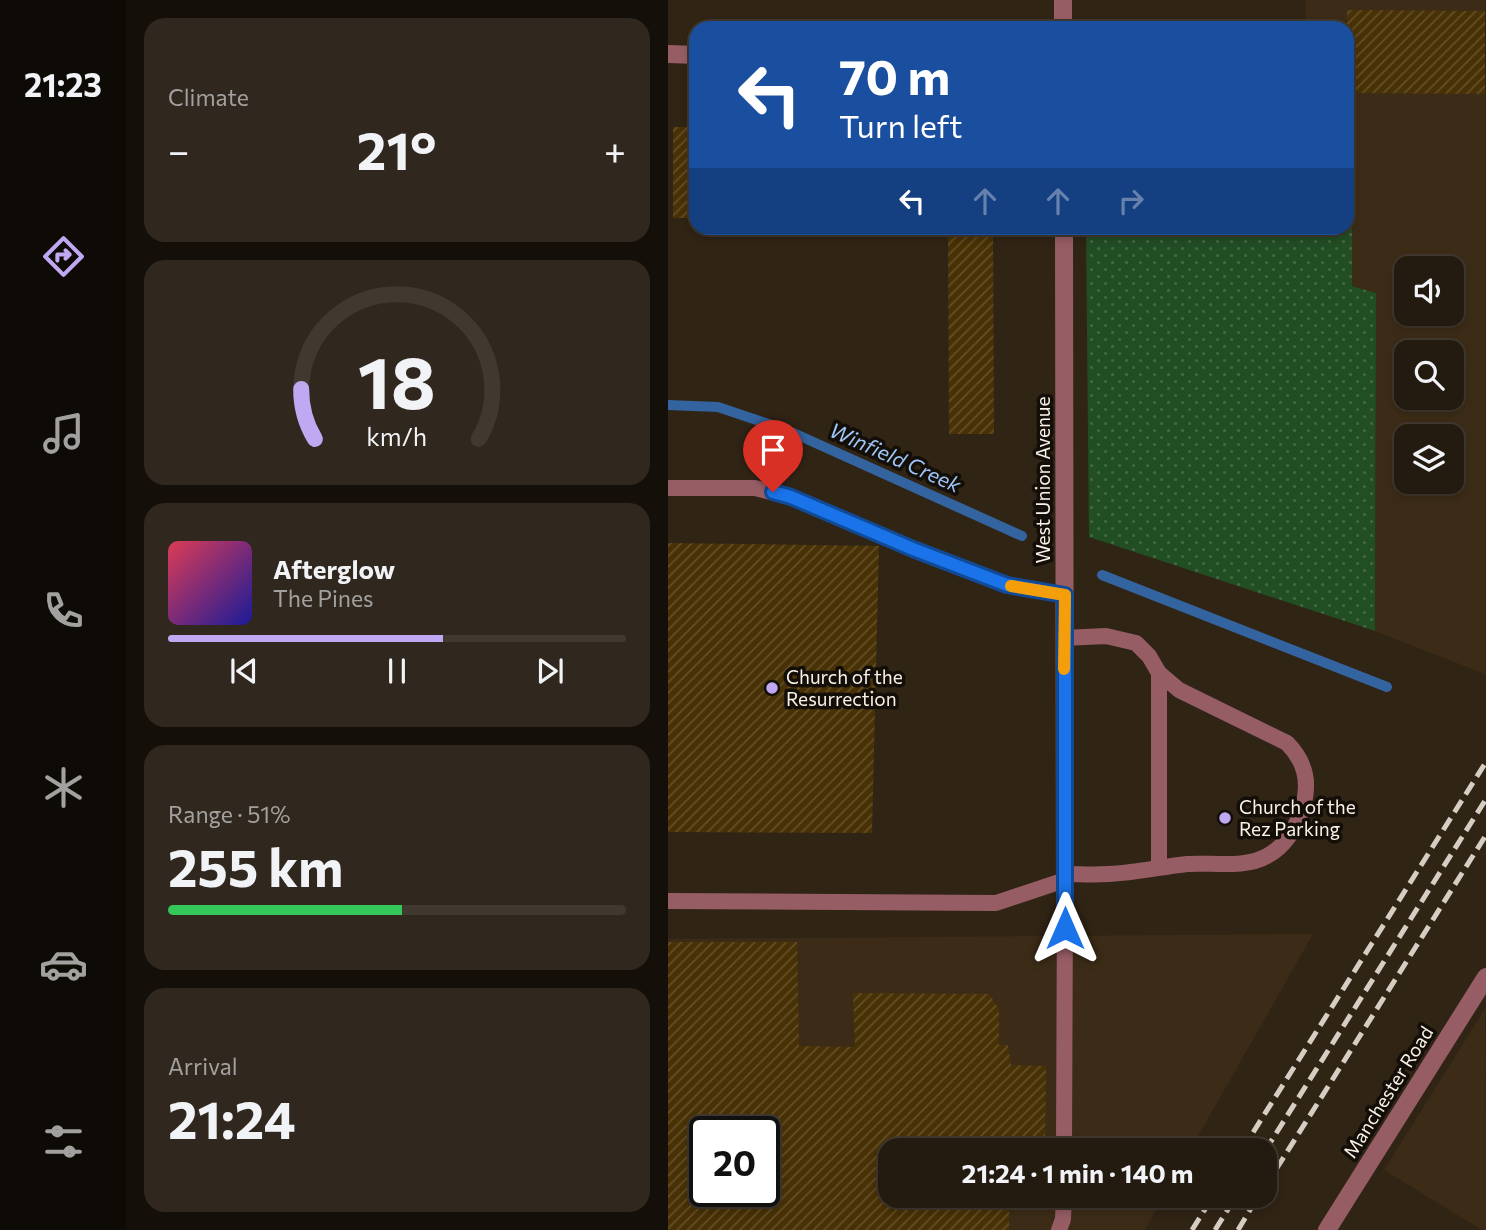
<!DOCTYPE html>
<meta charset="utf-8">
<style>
:root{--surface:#241b10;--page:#30281e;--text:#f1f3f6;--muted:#a3a19f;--line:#413930;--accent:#c1a8f3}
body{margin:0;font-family:Commissioner,sans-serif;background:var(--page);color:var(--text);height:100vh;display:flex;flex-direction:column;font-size:26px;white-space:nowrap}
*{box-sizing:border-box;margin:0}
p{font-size:23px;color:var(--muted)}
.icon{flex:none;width:38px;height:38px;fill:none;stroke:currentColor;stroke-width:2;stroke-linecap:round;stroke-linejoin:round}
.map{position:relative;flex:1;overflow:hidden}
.sheet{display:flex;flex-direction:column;gap:18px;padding:18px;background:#140f09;width:542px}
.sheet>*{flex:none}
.hud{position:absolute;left:21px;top:21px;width:665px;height:214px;border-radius:21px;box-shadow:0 4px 10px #0003,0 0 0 2px var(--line);background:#1a4fa0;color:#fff;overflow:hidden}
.controls{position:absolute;left:726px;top:256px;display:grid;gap:14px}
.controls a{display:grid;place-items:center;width:70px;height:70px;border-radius:14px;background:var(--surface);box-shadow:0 4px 10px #0003,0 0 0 2px var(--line);font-size:35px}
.speed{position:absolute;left:21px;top:1116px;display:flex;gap:14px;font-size:35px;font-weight:700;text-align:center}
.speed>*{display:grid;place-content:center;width:91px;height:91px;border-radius:50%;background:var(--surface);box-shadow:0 4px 10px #0003,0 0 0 2px var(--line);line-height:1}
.speed .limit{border:4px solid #111;border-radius:10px;background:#fff;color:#111}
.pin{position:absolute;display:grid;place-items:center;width:60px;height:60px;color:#fff;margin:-72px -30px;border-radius:50% 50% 50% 0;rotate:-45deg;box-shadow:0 0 7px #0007}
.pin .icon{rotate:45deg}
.me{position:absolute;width:77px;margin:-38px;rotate:0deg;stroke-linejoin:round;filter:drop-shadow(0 0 5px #0008)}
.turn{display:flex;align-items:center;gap:24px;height:147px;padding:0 35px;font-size:32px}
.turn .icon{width:91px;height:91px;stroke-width:2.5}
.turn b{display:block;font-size:49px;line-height:60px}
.lanes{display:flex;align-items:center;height:66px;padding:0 35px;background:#0003;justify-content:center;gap:35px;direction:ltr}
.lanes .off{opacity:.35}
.big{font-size:52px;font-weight:700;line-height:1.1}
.sheet .card{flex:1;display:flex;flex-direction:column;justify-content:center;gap:10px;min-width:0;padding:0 24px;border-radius:21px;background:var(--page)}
.sheet .dial{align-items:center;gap:0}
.dial svg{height:182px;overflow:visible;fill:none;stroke:var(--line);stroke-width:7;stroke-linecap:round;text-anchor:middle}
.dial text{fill:var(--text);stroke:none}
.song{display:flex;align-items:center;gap:21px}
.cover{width:84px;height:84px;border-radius:10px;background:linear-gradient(135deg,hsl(350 70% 55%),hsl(240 70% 35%))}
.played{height:7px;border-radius:4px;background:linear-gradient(90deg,var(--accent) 60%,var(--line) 60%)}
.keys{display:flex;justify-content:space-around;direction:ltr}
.heat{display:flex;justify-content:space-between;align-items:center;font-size:38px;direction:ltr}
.charge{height:10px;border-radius:5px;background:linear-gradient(90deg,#34c759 51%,var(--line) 0)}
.trip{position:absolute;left:210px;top:1138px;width:399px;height:70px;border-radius:21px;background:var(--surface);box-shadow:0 4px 10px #0003,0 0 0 2px var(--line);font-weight:700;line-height:70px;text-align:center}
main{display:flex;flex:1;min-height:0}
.tabs{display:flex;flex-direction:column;width:126px;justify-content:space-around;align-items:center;background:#0e0b06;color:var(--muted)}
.tabs .icon{width:49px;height:49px}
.tabs .current{color:var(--accent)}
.tabs b{font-size:32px;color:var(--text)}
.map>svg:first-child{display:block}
.built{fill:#3c2c17;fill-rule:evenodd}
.grass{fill:url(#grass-dots)}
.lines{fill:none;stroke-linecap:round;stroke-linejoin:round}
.stream{stroke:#3364a0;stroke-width:10}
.building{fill:url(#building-hatch);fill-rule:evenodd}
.service{stroke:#975d65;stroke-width:16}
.minor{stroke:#975d65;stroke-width:18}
.tertiary{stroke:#975d65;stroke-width:18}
.rail{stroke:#d6cdc3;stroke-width:5;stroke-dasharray:14 7;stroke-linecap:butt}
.route-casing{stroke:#114b97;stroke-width:18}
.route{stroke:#1a73e8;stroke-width:12}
.slow{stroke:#f59e0b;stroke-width:12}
.poi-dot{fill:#c1a8f3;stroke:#130e08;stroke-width:2.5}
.labels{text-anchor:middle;stroke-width:7;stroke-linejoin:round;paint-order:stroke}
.street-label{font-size:19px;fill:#faf2e8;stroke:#130e08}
.poi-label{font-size:19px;fill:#faf2e8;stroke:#130e08;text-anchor:start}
.water-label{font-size:21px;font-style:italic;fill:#9ec5f9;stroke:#130e08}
</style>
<main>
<nav class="tabs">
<b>21:23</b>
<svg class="icon current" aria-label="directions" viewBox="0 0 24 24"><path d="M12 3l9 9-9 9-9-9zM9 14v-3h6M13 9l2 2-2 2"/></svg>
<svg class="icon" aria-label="music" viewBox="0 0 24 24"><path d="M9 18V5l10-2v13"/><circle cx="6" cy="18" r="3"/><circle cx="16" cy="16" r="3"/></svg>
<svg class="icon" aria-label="phone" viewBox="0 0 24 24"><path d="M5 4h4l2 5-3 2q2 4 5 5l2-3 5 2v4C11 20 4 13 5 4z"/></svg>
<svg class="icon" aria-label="climate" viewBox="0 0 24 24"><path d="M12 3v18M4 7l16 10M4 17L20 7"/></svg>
<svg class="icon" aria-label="car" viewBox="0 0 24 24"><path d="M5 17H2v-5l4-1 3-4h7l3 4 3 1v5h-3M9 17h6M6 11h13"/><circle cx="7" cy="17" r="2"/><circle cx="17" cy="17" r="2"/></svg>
<svg class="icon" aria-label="filters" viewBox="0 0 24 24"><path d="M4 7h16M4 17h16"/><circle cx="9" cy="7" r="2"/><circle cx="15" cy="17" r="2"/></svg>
</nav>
<section class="sheet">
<div class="card"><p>Climate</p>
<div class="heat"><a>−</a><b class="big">21°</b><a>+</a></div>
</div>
<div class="card dial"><svg viewBox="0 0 100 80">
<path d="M14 69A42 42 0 1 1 86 69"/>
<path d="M14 69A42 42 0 0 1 8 47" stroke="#c1a8f3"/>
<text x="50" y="56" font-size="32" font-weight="700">18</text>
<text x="50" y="72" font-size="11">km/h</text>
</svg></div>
<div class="card">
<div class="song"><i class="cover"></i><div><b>Afterglow</b><p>The Pines</p></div></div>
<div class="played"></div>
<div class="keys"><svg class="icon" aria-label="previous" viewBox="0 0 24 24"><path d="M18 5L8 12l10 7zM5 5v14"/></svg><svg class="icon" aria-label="pause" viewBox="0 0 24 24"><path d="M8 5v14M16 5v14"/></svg><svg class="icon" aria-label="next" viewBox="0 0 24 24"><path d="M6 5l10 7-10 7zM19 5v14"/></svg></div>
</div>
<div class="card"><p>Range · 51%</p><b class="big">255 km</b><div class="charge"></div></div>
<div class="card"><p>Arrival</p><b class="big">21:24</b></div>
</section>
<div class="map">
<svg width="818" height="1230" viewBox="0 0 818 1230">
<defs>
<pattern id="grass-dots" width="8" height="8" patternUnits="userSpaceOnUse" patternTransform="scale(1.75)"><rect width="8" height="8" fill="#224e24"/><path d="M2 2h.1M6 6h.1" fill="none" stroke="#436844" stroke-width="1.8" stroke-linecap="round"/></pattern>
<pattern id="building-hatch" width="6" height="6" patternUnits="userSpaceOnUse" patternTransform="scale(1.75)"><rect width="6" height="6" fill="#483104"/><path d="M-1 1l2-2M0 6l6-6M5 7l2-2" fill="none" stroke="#634f29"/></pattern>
</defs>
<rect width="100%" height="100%" fill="#302415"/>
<g class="built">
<path d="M638,0H817V674L707,631L708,293L684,286V155L679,153V28H638ZM738,268H784V313H738ZM738,352H784V397H738ZM738,436H784V481H738Z"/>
<path d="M645,934L522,1150H222V1195H496L477,1230H0V939ZM37,1132H96V1192H37Z"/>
<path d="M817,1009L818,1230H814L716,1170Z"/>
</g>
<path class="grass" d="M679,153L684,155V286L708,293L707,631L421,537L418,228H679Z"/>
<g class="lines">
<g class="stream">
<path d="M0,405L50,407L121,431L354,536"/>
<path d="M434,575L719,687"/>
</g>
</g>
<g class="building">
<path d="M679,10L817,11V94L679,93Z"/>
<rect x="5" y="127" width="23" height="91"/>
<path d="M280,228H325L326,434H281Z"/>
<path d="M0,543L211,546L204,833L0,832Z"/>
<path d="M0,942H129L131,1046L187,1047L185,993L321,994L331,1009V1045H340L343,1065L378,1066L377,1150H222V1195H341V1230H0ZM37,1132H96V1192H37Z"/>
</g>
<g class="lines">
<g class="service">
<path d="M0,488H87L123,497L245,549L339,585L397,595"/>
<path d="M396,638L438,636L468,643L481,656L491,673L511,690L619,743C637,761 642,782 635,806C629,826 618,846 599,856C576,869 544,862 519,864C493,867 466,873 440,874C425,875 411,874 397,874"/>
<path d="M491,867V673"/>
<path d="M0,901L328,903L397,880"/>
<path d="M396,1150L397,900"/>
<path d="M391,1230L395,1219L396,1195"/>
</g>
<g class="minor">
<path d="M395,0V28"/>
<path d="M0,54L28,55"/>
<path d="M396,228L397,900"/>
</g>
<path class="tertiary" d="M659,1230L818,977"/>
<g class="rail">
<path d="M574,1150L818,762"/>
<path d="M597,1151L818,799"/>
<path d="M597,1187L818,835"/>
<path d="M524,1230L546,1195"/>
<path d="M547,1230L569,1195"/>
<path d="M570,1230L591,1195"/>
</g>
</g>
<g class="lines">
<g class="route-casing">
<path id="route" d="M105,492L123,497L245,549L339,585L397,595V928"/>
</g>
<use href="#route" class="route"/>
<path class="slow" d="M343,586L397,595L396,669"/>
</g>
<g class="poi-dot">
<circle cx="104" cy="688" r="7"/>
<circle cx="557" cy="818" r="7"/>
</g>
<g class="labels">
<g class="street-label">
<text transform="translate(375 480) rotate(-90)" y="7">West Union Avenue</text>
<text transform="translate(720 1092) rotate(-58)" y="7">Manchester Road</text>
</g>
<g class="poi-label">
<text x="118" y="684">Church of the<tspan x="118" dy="22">Resurrection</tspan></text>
<text x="571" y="814">Church of the<tspan x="571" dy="22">Rez Parking</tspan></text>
</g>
<g class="water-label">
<text transform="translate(227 458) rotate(24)" y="7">Winfield Creek</text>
</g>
</g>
</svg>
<div class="controls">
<a><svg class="icon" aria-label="sound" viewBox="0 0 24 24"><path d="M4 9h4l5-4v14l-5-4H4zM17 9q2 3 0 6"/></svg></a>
<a><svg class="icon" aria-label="search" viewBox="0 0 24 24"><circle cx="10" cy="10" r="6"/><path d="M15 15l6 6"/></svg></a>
<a><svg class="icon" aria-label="layers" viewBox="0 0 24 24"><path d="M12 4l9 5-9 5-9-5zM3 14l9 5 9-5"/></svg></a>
</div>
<div class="speed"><div class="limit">20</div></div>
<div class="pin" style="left:105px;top:492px;background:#d93025"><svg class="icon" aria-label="arrive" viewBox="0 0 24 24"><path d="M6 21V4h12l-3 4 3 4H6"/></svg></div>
<svg class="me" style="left:397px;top:928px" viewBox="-20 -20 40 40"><path d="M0-17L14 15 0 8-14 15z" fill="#1a73e8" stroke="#fff" stroke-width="4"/></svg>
<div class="trip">21:24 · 1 min · 140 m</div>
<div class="hud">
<div class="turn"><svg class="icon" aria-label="left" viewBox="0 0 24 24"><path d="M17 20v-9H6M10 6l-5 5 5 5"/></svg><div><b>70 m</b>Turn left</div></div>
<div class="lanes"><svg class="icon" aria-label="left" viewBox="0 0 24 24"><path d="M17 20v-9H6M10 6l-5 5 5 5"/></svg><svg class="icon off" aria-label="ahead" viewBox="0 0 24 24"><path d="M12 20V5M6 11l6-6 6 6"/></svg><svg class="icon off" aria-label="ahead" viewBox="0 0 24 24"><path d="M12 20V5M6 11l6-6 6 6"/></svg><svg class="icon off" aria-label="right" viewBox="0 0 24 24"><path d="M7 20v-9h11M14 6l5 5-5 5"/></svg></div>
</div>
</div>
</main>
